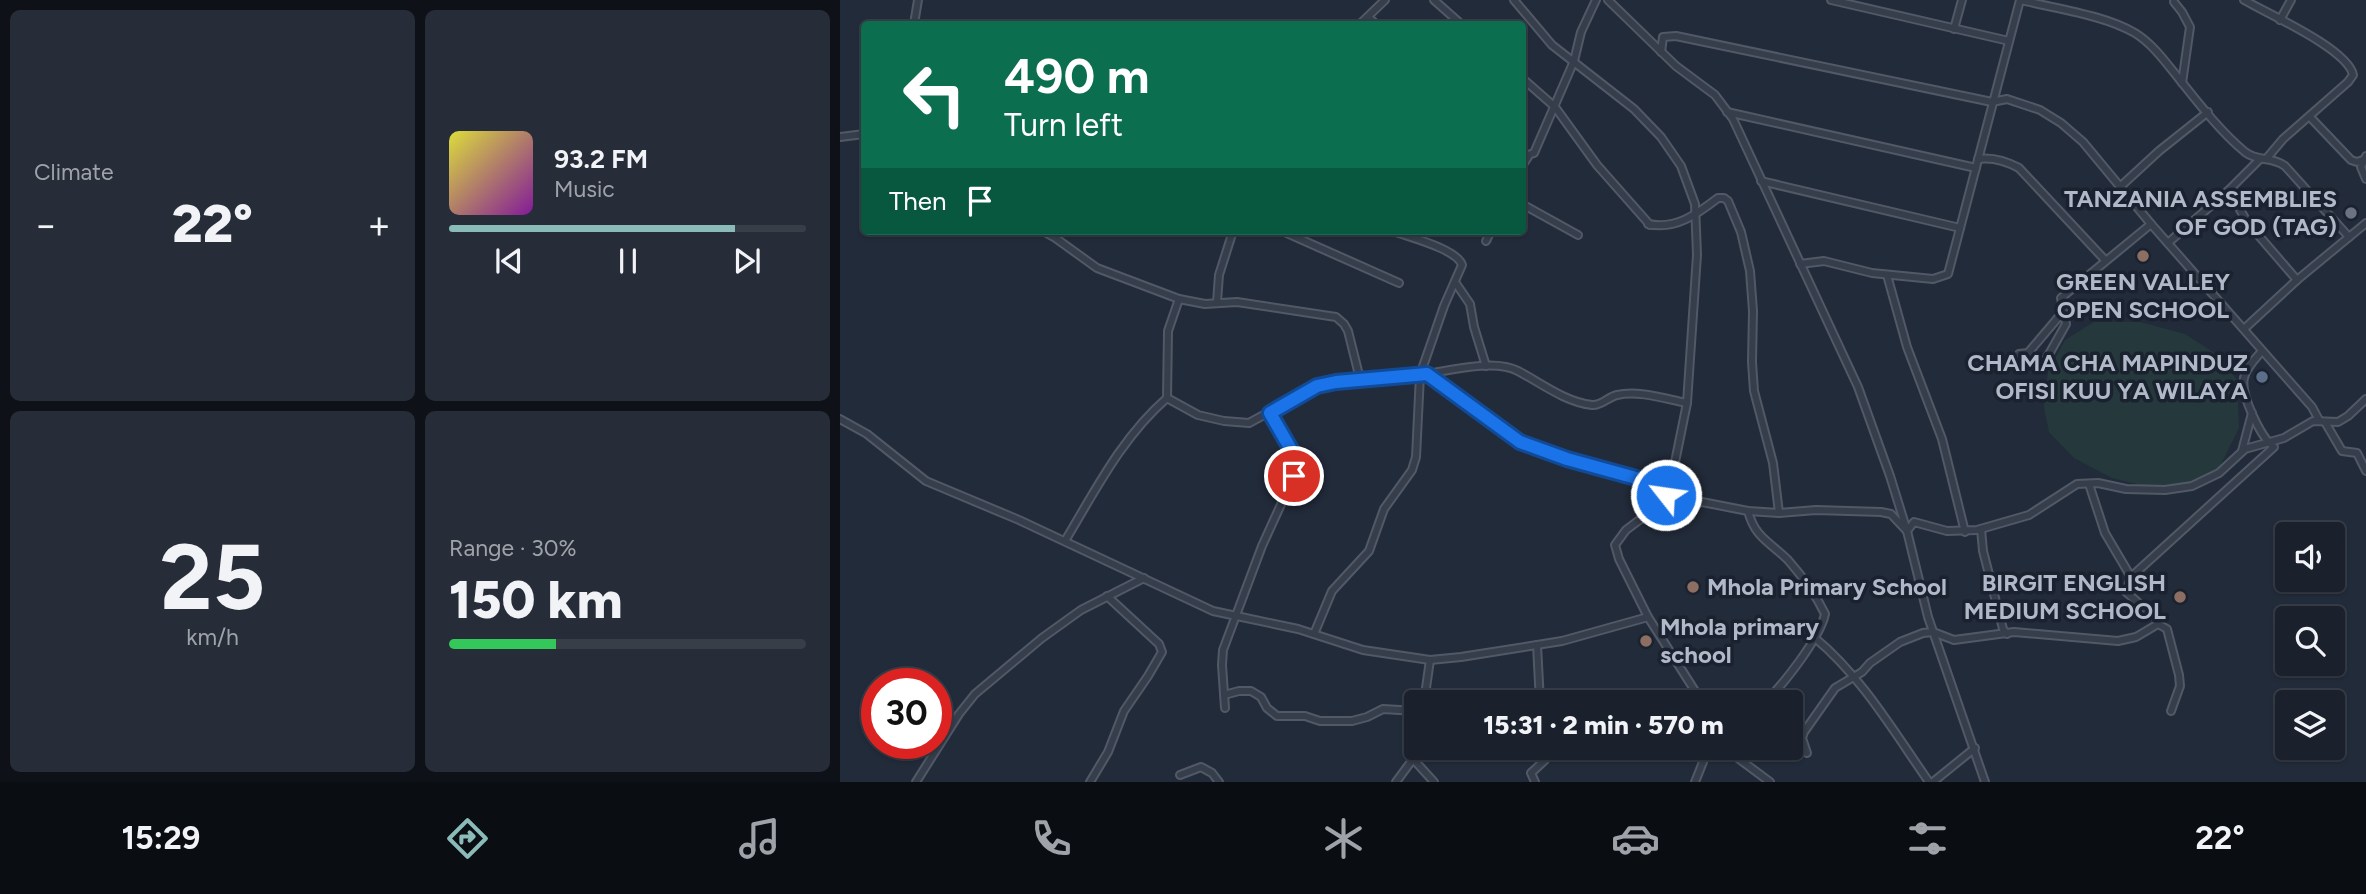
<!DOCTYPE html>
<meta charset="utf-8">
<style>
:root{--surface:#1a202c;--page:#272d38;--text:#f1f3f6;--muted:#9fa3a9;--line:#383e48;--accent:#8bbbb9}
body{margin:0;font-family:Figtree,sans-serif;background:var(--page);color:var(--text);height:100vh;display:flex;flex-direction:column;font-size:26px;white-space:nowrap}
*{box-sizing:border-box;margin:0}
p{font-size:23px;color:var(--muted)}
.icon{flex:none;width:38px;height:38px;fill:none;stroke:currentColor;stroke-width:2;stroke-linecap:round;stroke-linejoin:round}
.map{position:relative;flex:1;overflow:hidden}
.side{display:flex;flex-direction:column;gap:10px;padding:10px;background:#0e1218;width:840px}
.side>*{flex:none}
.banner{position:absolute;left:21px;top:21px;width:665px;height:214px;border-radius:7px;box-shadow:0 2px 5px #0004,0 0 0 2px var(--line);background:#0b6e4f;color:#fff;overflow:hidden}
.tools{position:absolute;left:1435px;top:522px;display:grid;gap:14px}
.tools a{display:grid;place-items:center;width:70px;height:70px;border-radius:7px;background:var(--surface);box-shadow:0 2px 5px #0004,0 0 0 2px var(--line);font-size:35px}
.speed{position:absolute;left:21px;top:668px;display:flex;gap:14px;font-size:35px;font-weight:700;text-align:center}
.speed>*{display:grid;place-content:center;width:91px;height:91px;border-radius:50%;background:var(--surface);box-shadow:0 2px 5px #0004,0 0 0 2px var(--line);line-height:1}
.speed .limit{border:10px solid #d22;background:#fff;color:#111}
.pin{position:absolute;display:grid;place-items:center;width:60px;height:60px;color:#fff;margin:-30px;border:4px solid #fff;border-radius:50%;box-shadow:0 2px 7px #0007}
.me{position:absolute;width:77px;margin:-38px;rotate:300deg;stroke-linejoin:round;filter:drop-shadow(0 0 5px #0008)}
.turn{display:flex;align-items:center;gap:24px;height:147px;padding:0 28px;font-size:32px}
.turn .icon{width:91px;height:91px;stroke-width:2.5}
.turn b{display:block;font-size:49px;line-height:60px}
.then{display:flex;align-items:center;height:66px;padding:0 28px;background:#0003;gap:14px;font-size:26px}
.big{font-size:52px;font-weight:800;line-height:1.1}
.side .card{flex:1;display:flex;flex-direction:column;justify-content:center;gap:10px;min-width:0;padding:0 24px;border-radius:10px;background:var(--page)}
.side .dial{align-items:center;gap:0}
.dial b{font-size:91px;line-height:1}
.song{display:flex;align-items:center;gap:21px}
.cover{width:84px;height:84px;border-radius:10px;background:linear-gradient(135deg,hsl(60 70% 55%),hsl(290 70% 35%))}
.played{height:7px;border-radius:4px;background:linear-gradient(90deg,var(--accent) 80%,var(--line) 80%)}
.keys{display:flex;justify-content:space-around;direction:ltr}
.heat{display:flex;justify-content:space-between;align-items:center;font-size:38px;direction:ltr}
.charge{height:10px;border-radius:5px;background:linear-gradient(90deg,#34c759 30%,var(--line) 0)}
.side .tiles{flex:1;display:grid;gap:10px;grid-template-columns:repeat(2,1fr)}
.trip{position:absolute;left:564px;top:690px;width:399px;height:70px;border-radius:7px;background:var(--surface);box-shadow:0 2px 5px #0004,0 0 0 2px var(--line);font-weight:800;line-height:70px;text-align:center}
.menu{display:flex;height:112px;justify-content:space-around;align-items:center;background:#0a0d12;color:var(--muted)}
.menu .icon{width:49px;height:49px}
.menu .selected{color:var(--accent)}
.menu b{font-size:32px;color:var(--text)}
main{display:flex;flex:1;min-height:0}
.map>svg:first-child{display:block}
.green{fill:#25393d}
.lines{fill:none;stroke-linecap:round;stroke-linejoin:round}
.minor-casing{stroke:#515866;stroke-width:10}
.minor{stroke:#363d4b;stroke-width:6}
.route-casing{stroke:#114b97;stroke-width:18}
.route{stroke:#1a73e8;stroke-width:12}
.worship-dot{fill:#6b7280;stroke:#1b222f;stroke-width:2.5}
.education-dot{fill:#8d6e63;stroke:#1b222f;stroke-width:2.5}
.service-dot{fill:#5c6f8a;stroke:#1b222f;stroke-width:2.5}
.labels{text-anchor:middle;stroke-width:7;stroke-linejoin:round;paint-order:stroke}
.poi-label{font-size:24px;font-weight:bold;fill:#b1b8c7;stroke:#1b222f;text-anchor:end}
</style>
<main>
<section class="side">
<div class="tiles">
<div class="card"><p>Climate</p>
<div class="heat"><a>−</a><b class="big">22°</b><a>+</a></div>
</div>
<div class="card">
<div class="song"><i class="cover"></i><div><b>93.2 FM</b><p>Music</p></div></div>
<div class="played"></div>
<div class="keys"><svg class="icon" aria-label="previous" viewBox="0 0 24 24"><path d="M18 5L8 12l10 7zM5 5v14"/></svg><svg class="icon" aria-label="pause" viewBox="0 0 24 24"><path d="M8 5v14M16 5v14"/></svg><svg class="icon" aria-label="next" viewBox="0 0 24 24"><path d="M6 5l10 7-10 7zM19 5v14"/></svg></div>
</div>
<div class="card dial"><b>25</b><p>km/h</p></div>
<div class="card"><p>Range · 30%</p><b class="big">150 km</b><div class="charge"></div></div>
</div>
</section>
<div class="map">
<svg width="1526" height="782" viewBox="0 0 1526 782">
<rect width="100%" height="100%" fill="#222b3a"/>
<path class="green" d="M1254,322H1300L1345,334L1379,356L1397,380L1399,428L1379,468L1348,486L1313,488L1272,478L1234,458L1209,432L1204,407L1208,372L1225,340Z"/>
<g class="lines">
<g class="minor-casing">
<g id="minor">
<path d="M594,0L621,24"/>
<path d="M674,0L712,45L794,109L821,137L841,166L855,204L857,255L847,403L832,477L822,503L786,530L775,545L779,559L808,617L862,702"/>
<path d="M768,0L836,66L875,95L893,119L1018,387L1050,476L1067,531L1088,617L1145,782"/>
<path d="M991,0L1169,41"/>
<path d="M1181,0C1217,9 1264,15 1295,33C1313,44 1327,64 1340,80C1359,104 1381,132 1405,152C1418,162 1431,156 1445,166L1509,237"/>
<path d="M1404,0C1428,14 1508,49 1513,75L1508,82L1443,139L1427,158"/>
<path d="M1334,2L1342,12L1350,27L1342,83"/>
<path d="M528,17L536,24"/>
<path d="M1440,20L1451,0"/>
<path d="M74,24L78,0"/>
<path d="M520,24L545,0"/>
<path d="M1114,29L1122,0"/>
<path d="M821,52L823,37L836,36L1152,102L1167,99L1200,110L1221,123L1243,142L1311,224L1472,407L1479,420"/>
<path d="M682,78L715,107L757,165L810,225"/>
<path d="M887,112L1136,168"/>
<path d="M1470,117L1511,160L1517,162L1523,160"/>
<path d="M0,137L24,134"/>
<path d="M682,154L685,156L694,153L734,61L741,32L756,0"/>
<path d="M1526,156L1521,167L1526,179"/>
<path d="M1138,159C1152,157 1166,161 1179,168L1265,260"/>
<path d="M682,166L688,157L685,156"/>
<path d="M921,181L1120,228"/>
<path d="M1281,186L1319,151L1368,112"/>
<path d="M1389,190L1407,222L1457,280"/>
<path d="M682,204L738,235"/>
<path d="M808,224C836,230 857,214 878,198H884L888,201L901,232L910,271L913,311L912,362L914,391L933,463L939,513"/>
<path d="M203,231L214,237L257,268L339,299L365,304L397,302L496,317L504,324L508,331L520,379L587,374L680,442L727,459L796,478L826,495L908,511L939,513L976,510L1041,512L1051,514L1067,531L1074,522L1107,531L1137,530L1189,515L1237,484L1258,483L1286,489L1325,490L1352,486L1379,473L1405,449L1444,438L1473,421L1498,422L1508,416L1526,399"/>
<path d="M442,231L559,283"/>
<path d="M646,241L651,231"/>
<path d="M1329,242L1389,190L1420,159"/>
<path d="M960,264L984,261L1032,273L1093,279L1108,274L1180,0"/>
<path d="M1047,275L1067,347L1102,439L1125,532"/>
<path d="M615,282L630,304L634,327L646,366"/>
<path d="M377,302L379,275L393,231"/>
<path d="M1404,329L1457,280L1526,223"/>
<path d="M1179,354L1188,353L1222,313"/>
<path d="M1204,363L1226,324L1221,298L1311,224"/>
<path d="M587,374C611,370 655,359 678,371C701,383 725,402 752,405C761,406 768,397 777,395C799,390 826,399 847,403"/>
<path d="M327,398L358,415L384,421L409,423L477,386L520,379"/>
<path d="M0,419L27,434L86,481L179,520L373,611L458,629L523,650L590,660L621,657L722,641L808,617"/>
<path d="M1485,422L1502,451L1517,453L1526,471"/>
<path d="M1402,451L1412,413"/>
<path d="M1249,484L1265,533L1291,577"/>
<path d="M908,511C915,538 930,542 948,560C962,576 976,595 985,614C980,638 943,685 925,702"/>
<path d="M1141,529L1143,551L1163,629L1167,634"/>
<path d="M225,541C255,491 282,437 327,398L328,331L339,299"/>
<path d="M474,634L492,591L529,551L544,509L572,470L576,457L580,375L604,306L622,265C617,249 569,237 553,231"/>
<path d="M975,638C1022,677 1054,732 1089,782"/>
<path d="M697,645L700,702"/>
<path d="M384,695L399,691H411L421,697L427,708L437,716H465L480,721H512L527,717L543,709L576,711"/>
<path d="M584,702L590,660"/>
<path d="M385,708L382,665L383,650L422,546L454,476L457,463L430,413"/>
<path d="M1331,711L1340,686L1339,675L1327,629L1318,624L1316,618L1286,592L1291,577L1434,447C1421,438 1400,394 1404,378C1406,368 1415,359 1422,351"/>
<path d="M883,747L930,782"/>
<path d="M967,753L962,738L964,732L995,688L1022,672L1030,663L1060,642L1083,633L1093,632L1114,640L1174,632L1278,641L1296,637L1318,624"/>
<path d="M573,759L594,782"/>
<path d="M340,775L361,767L372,773L379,782"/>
<path d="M76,782L119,714L135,694L202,638L241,610L304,578"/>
<path d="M250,782L268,752L284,711L308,676L322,652L319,644L267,596"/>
<path d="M556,782L573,759L576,747"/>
<path d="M695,782L691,773L705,760V747"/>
<path d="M855,782L869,747"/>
<path d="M1093,782L1135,748"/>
</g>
</g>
<use href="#minor" class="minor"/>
</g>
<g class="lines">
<g class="route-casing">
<path id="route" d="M454,476L457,460L430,413L477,386L496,382L587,374L680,442L727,459L796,478L826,495"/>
</g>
<use href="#route" class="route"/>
</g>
<circle class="worship-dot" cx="1511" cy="213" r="7"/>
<g class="education-dot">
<circle cx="1303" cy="256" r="7"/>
<circle cx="853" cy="587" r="7"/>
<circle cx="1340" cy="597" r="7"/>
<circle cx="806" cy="641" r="7"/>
</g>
<circle class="service-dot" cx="1422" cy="377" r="7"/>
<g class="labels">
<g class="poi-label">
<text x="1497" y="207">TANZANIA ASSEMBLIES<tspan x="1497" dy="28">OF GOD (TAG)</tspan></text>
<text x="1303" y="290" text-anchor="middle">GREEN VALLEY<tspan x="1303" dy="28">OPEN SCHOOL</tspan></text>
<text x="1408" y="371">CHAMA CHA MAPINDUZ<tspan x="1408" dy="28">OFISI KUU YA WILAYA</tspan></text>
<text x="1326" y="591">BIRGIT ENGLISH<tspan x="1326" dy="28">MEDIUM SCHOOL</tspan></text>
<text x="867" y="595" text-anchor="start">Mhola Primary School</text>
<text x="820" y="635" text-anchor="start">Mhola primary<tspan x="820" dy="28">school</tspan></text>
</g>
</g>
</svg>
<div class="tools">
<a><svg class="icon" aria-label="sound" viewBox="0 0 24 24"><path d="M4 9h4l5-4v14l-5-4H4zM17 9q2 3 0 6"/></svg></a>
<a><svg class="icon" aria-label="search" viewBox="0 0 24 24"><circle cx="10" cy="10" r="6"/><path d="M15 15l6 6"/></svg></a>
<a><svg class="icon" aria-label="layers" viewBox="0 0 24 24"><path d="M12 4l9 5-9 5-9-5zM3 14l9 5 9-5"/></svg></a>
</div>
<div class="speed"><div class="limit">30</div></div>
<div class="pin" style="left:454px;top:476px;background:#d93025"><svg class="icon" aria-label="arrive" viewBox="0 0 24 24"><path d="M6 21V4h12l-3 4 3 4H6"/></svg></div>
<svg class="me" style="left:826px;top:495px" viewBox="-20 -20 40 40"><circle r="17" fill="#1a73e8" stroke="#fff" stroke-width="3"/><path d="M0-11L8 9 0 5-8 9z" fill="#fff"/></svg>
<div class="trip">15:31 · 2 min · 570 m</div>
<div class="banner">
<div class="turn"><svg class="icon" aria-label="left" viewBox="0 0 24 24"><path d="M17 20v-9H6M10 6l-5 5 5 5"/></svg><div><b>490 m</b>Turn left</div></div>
<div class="then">Then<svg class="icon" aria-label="arrive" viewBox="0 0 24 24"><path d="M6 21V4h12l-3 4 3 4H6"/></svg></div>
</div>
</div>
</main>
<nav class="menu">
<b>15:29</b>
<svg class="icon selected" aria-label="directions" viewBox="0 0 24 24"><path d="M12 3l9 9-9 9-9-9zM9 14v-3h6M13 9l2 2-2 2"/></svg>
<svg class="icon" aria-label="music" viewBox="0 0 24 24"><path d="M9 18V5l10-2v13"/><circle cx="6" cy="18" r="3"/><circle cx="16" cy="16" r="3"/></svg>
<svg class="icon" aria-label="phone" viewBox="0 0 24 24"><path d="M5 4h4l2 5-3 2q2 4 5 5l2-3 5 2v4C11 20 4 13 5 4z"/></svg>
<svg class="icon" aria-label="climate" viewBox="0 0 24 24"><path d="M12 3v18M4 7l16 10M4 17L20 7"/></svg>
<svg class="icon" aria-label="car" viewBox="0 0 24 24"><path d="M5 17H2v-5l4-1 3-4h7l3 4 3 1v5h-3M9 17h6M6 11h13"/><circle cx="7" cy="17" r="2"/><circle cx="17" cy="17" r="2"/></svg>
<svg class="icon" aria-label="filters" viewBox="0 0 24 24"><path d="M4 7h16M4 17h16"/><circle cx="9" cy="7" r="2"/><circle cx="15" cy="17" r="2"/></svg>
<b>22°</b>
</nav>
